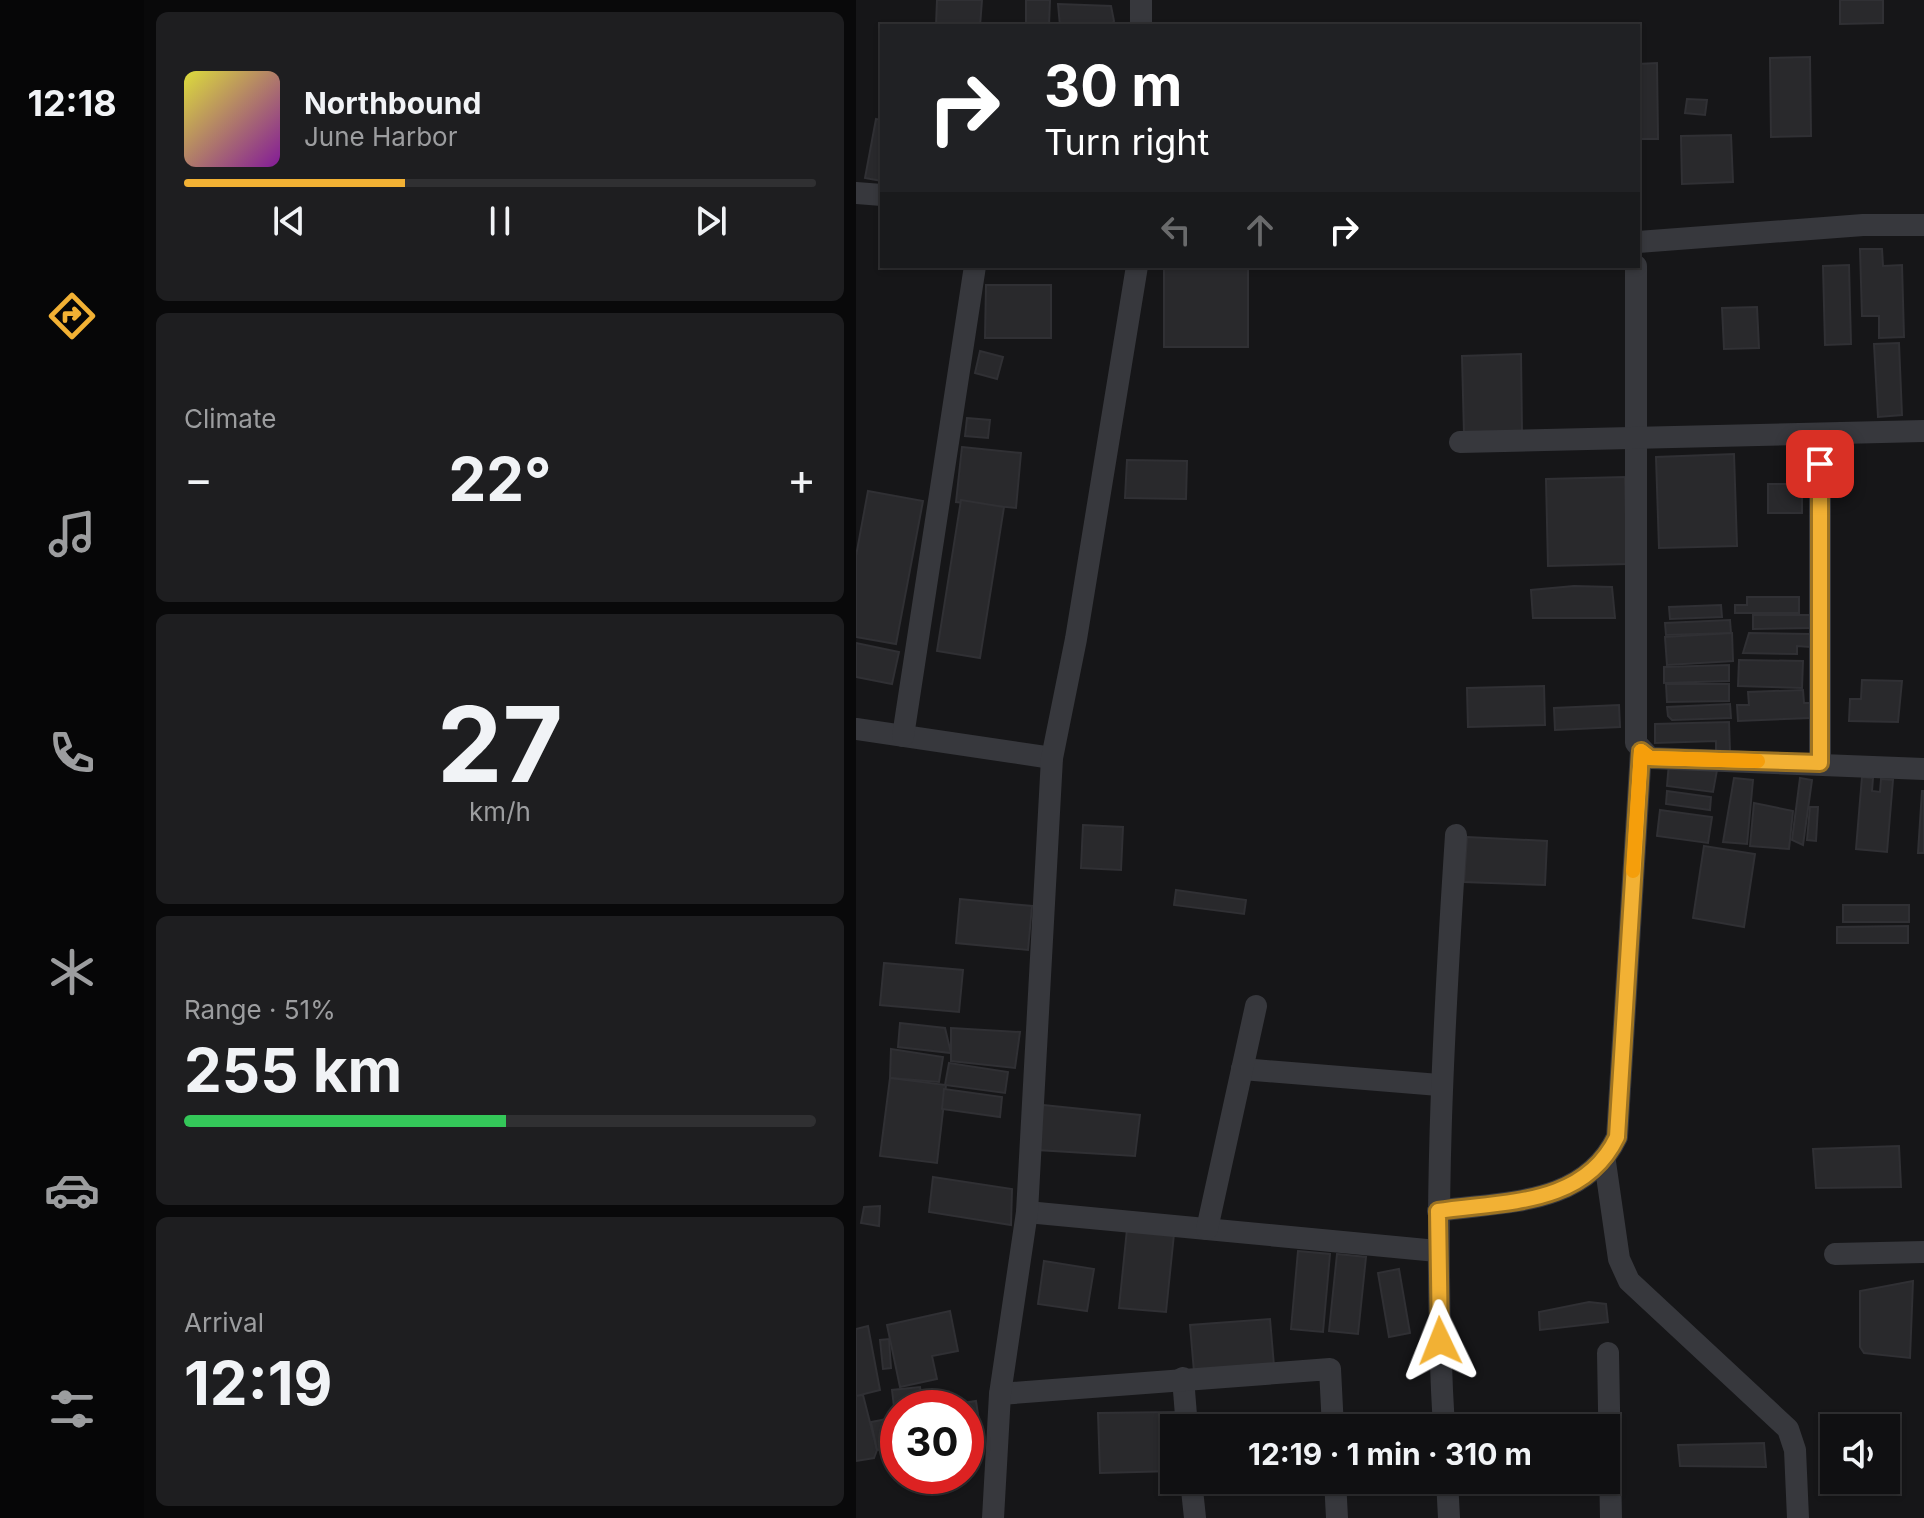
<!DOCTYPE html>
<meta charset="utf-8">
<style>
:root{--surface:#101012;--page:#1e1e20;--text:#f1f3f6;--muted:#9c9d9f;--line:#303032;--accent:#f2b134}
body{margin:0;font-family:Inter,sans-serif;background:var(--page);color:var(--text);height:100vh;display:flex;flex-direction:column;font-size:30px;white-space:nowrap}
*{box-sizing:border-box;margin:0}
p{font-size:26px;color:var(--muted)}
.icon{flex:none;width:44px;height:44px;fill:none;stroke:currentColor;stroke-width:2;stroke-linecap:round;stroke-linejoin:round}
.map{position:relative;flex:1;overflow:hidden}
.side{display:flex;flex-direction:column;gap:12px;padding:12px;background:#09090a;width:712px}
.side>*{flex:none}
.hud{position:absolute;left:24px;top:24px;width:760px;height:244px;border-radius:0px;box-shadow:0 2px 6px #0004,0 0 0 2px var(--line);background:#202124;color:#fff;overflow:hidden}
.tools{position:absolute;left:964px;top:1414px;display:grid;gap:16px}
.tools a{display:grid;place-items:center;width:80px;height:80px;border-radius:0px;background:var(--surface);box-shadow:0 2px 6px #0004,0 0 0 2px var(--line);font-size:40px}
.speed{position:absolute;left:24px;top:1390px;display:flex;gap:16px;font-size:40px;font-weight:700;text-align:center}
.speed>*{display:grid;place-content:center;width:104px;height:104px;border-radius:50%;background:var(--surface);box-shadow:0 2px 6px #0004,0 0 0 2px var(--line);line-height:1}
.speed .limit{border:12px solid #d22;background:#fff;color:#111}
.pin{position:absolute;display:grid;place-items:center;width:68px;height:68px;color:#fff;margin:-34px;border-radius:16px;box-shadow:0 4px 12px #0006}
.me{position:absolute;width:88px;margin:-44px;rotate:358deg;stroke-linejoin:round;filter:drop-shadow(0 0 6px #0008)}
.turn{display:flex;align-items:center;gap:28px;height:168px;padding:0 32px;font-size:36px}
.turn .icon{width:104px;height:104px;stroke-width:2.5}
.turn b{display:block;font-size:56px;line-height:68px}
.lanes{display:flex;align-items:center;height:76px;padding:0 32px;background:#0003;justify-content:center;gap:40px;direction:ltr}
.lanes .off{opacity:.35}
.big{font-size:60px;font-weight:700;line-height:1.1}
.side .tile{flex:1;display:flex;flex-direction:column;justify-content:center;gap:12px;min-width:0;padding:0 28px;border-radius:12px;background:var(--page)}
.side .dial{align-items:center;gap:0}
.dial b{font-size:104px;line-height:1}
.song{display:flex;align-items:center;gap:24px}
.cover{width:96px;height:96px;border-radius:12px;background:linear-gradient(135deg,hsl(60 70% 55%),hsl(290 70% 35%))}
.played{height:8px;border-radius:4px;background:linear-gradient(90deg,var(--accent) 35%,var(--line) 35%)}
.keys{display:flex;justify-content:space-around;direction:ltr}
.heat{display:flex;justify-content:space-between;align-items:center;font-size:44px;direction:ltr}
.charge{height:12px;border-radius:6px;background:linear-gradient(90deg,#34c759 51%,var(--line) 0)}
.trip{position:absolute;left:304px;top:1414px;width:460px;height:80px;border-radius:0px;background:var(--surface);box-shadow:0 2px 6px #0004,0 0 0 2px var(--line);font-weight:700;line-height:80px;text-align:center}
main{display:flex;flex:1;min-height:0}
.dock{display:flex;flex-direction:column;width:144px;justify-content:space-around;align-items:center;background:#060607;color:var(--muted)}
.dock .icon{width:56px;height:56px}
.dock .current{color:var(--accent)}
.dock b{font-size:36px;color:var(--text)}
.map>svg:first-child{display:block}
.building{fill:#29292c;stroke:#303034;stroke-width:2}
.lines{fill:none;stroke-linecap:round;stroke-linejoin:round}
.street{stroke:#37383d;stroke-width:22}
.route-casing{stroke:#9d7322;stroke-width:20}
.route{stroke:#f2b134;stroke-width:14}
.slow{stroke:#f59e0b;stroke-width:14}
</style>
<main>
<nav class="dock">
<b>12:18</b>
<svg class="icon current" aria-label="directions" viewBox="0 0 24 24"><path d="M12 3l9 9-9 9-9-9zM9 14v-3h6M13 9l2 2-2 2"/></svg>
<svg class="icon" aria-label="music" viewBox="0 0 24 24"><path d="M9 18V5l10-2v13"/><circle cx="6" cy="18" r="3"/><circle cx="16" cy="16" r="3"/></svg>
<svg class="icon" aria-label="phone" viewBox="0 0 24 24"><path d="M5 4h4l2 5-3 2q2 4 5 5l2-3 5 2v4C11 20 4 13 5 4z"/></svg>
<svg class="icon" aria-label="climate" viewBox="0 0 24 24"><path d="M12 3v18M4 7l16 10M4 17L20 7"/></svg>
<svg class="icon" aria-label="car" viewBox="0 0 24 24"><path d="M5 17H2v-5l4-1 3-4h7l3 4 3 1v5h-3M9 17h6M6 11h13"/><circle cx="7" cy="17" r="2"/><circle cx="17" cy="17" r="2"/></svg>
<svg class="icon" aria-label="filters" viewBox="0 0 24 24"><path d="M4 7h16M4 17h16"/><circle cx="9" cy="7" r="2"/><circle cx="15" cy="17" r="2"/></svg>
</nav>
<section class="side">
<div class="tile">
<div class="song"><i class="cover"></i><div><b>Northbound</b><p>June Harbor</p></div></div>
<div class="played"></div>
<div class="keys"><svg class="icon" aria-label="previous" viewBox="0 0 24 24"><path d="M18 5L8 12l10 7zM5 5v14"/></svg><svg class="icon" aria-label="pause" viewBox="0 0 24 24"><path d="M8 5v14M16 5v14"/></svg><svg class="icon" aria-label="next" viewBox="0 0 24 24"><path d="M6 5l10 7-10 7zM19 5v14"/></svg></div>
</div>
<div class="tile"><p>Climate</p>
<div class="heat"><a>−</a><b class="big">22°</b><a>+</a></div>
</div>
<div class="tile dial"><b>27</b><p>km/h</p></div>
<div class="tile"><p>Range · 51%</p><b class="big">255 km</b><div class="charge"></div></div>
<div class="tile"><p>Arrival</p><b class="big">12:19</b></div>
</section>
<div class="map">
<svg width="1068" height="1518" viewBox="0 0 1068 1518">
<rect width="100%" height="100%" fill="#161618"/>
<g class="building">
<path d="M81,0H126L124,26H80Z"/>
<path d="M170,0H194L193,26H170Z"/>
<path d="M984,0H1027V23L984,24Z"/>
<path d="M202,4L255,6L258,21L255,26H204Z"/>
<path d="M954,57L955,136L915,137L914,58Z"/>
<path d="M801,63L802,139H782V64Z"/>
<path d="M831,99L851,100L849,115L829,113Z"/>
<path d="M20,119L26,120V181L9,178Z"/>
<path d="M875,135L877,182L826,184L825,136Z"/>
<path d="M1004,249H1026L1027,266L1046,265L1048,337L1023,338V316H1006Z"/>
<path d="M993,265L995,344L969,345L967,266Z"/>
<rect x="308" y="266" width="84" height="81"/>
<path d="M130,285H195V338H129Z"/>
<path d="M901,307L903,348L868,349L866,308Z"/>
<path d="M1043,343L1046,415L1022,417L1018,344Z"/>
<path d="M124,351L147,357L141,379L119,373Z"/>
<path d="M665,354L666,434H608L606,356Z"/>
<path d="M111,418L134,420L132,438L109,436Z"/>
<path d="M106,447L165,453L160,508L100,502Z"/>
<path d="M878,454L881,546L803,548L800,457Z"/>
<path d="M271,460L331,461L330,499L269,498Z"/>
<path d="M769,477L771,564L692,566L690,479Z"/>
<rect x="912" y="484" width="34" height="29"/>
<path d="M12,491L67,501L40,644L0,637V556Z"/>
<path d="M105,500L148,507L124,658L81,651Z"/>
<path d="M718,586L756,587L759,618H677L675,590Z"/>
<path d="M891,597H943V613H879V605H891Z"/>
<path d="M865,605L866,617L814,619L813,607Z"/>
<path d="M897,615H955V628L897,629Z"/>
<path d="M874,620L875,633L810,635L809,623Z"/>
<path d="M876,633L877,661L811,665L809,637Z"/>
<path d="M893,633L954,634V647L941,646V654L887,653Z"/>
<path d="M0,643L43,652L36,684L0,677Z"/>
<path d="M883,660L947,661L946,688L882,686Z"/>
<path d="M873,665V681L808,683V667Z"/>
<path d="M1006,680L1046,681L1042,722L993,721L994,699H1005Z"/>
<path d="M810,684H873V701L811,702Z"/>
<path d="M688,686L689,725L612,727L611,688Z"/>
<path d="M947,690L948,703H954V718L882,721L881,705H893L892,692Z"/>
<path d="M874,704L875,718L816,720L812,716L811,707Z"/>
<path d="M763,705L764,727L699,730L698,708Z"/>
<path d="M873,722L874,752H860V741L799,743V724Z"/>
<path d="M813,763L861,770L857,792L811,786Z"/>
<path d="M1006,777L1017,778L1016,791L1024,792L1025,779L1037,780L1031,852L1000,849Z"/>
<path d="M878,778L897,780L891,844L867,842Z"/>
<path d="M944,778L956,780L947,845L936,840Z"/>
<path d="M811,791L855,797L854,810L810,804Z"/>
<path d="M1066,791H1068V853H1062Z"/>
<path d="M898,803L937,811L933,849L894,846Z"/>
<path d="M954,807H962L960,841L951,840Z"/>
<path d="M804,810L856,817L852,843L801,836Z"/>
<path d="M227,825L267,827L265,870L225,868Z"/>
<path d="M611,837L691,841L689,885L608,882Z"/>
<path d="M848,846L899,854L888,927L837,918Z"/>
<path d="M320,890L390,900L388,914L318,905Z"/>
<path d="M104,899L176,906L172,950L100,943Z"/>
<rect x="987" y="905" width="66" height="17"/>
<path d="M1052,926V943H981V927Z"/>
<path d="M28,963L107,970L103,1012L24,1005Z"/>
<path d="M44,1023L89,1028L95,1053L42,1047Z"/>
<path d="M95,1028L164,1032L159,1068L95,1061Z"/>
<path d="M35,1049L87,1057L83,1082L34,1078Z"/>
<path d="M93,1063L152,1072L149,1093L89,1085Z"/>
<path d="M34,1078L90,1085L81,1163L24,1156Z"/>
<path d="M88,1089L146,1097L144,1117L86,1109Z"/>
<path d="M187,1105L284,1115L279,1156L181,1150Z"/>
<path d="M1043,1146L1045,1187L960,1188L957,1149Z"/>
<path d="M77,1177L156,1189L155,1225L73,1212Z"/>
<path d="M24,1206L23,1226L5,1223L8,1207Z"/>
<path d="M271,1229L318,1234L310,1312L263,1308Z"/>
<path d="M442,1251L474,1254L467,1332L435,1329Z"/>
<path d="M481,1254L510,1257L502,1334L473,1331Z"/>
<path d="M188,1261L238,1269L231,1311L182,1304Z"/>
<path d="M543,1269L554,1333L533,1337L522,1273Z"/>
<path d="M1057,1281L1054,1358L1008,1353L1004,1347V1291Z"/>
<path d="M733,1302L750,1304L752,1322L684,1330L683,1312Z"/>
<path d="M94,1311L102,1351L76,1356L81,1379L44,1387L31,1325Z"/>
<path d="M414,1319L418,1366L338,1372L334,1325Z"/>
<path d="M12,1326L24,1390L0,1396V1329Z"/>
<path d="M33,1339L35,1368L27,1369L24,1340Z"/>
<path d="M64,1387L67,1408H42V1440L36,1390Z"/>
<path d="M7,1395L21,1450L18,1458L0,1461V1396Z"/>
<path d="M120,1401L126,1441L110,1443V1408H75Z"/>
<path d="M322,1412L323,1428H318V1471L244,1473L242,1413Z"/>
<path d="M31,1419L39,1447L21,1450L15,1422Z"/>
<path d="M908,1443L910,1467L824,1466L822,1445Z"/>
</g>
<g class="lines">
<g class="street">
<path d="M285,0V26"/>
<path d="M0,193L26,195"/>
<path d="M782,242L1007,225H1068"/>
<path d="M780,266V743L794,758L1068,769"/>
<path d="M604,442L1068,431"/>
<path d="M0,729L196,758"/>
<path d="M47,736L119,266"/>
<path d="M964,763V434"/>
<path d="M386,1069L583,1085"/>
<path d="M749,1162L763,1259L773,1281L932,1429L939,1450L942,1518"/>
<path d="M582,1211C649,1201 728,1206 761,1137L785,751"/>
<path d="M171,1212L581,1251"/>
<path d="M351,1229L400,1006"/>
<path d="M979,1254L1068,1252"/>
<path d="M752,1353L755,1518"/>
<path d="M327,1378L331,1428"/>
<path d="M144,1394L474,1369L477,1428"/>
<path d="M588,1428C576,1229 587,1033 600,835"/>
<path d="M335,1480L339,1518"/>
<path d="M479,1480L481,1518"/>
<path d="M591,1480L593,1518"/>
<path d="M137,1518L144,1394L171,1212L196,758L220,639L281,266"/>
</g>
</g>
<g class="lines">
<g class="route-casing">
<path id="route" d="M584,1341L582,1211C649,1201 728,1206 761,1137L785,751L794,758L964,763V464"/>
</g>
<use href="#route" class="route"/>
<path class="slow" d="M777,871L785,751L794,758L902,761"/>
</g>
</svg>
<div class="tools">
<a><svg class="icon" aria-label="sound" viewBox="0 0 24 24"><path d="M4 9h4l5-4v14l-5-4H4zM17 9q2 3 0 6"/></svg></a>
</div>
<div class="speed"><div class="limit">30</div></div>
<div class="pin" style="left:964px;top:464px;background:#d93025"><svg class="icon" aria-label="arrive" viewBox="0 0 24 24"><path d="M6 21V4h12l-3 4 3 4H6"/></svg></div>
<svg class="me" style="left:584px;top:1341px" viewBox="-20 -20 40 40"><path d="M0-17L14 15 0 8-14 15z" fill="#f2b134" stroke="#fff" stroke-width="4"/></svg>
<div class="trip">12:19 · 1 min · 310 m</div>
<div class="hud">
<div class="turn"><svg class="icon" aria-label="right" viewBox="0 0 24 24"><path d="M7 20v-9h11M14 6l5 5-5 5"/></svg><div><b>30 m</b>Turn right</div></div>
<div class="lanes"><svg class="icon off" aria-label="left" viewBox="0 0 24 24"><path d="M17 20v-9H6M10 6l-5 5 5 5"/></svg><svg class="icon off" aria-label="ahead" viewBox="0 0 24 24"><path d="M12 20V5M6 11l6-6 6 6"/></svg><svg class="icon" aria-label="right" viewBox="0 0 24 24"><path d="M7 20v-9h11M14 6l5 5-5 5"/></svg></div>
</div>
</div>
</main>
